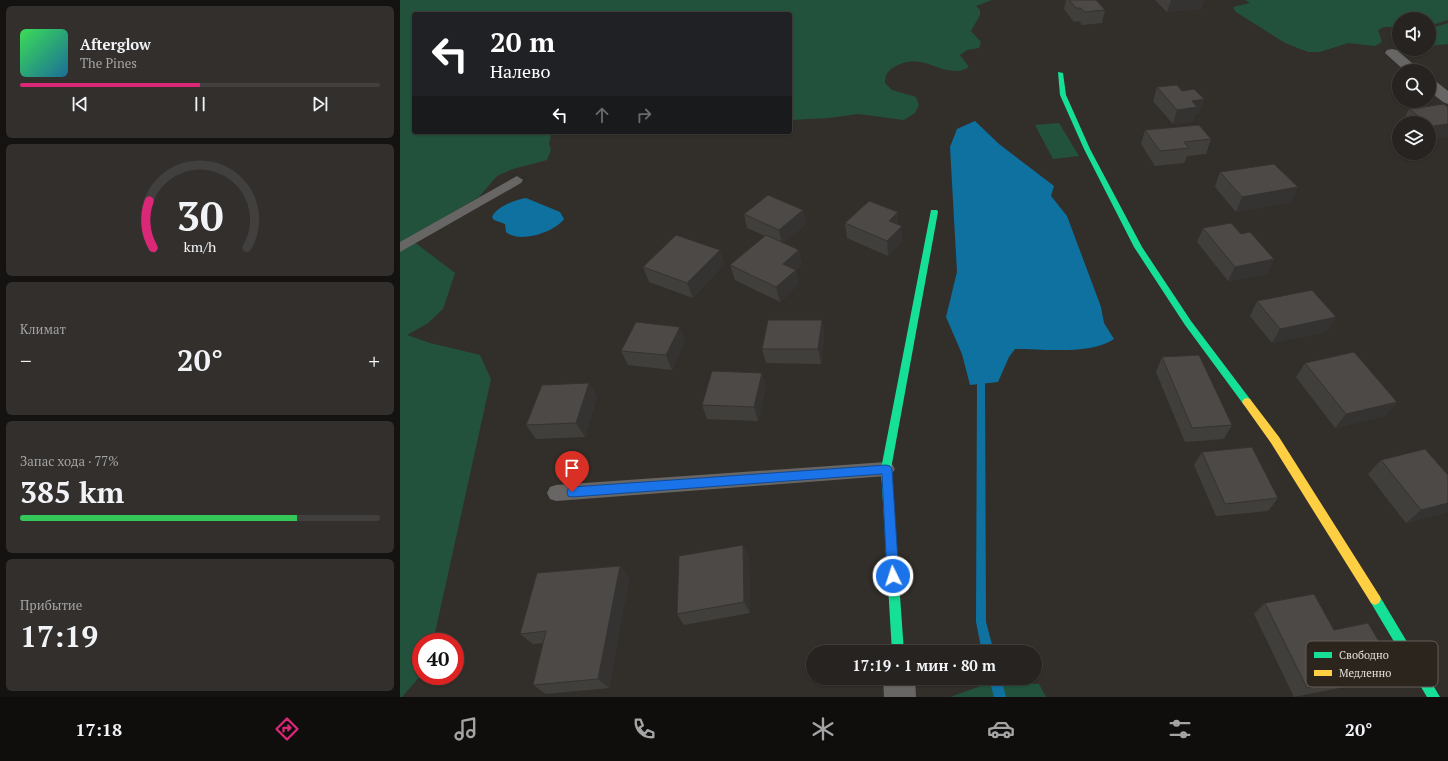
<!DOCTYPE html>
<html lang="ru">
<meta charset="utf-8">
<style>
:root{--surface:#262320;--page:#322f2d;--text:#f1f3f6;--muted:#a4a4a5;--line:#42403e;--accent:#db2777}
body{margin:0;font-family:"PT Serif",serif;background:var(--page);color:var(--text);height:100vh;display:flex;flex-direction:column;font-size:15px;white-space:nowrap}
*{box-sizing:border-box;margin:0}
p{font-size:13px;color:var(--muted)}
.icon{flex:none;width:22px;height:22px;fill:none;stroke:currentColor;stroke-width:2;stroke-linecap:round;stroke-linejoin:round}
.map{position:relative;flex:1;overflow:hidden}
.drawer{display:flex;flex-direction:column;gap:6px;padding:6px;background:#151312;width:400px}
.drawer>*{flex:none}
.hud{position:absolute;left:12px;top:12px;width:380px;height:122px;border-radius:4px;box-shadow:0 1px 3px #0004,0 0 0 1px var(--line);background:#202124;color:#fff;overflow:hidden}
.buttons{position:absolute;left:992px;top:12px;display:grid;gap:8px}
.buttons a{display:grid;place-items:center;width:44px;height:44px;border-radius:50%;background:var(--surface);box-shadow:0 1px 3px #0004,0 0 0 1px var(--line);font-size:20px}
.speed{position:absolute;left:12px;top:633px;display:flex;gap:8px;font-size:20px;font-weight:700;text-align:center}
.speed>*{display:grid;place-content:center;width:52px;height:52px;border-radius:50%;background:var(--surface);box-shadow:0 1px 3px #0004,0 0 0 1px var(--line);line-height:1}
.speed .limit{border:6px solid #d22;background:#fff;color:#111}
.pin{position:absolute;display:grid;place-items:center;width:34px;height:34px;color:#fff;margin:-41px -17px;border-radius:50% 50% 50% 0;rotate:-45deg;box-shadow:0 0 4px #0007}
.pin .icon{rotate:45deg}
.me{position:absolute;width:44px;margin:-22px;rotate:356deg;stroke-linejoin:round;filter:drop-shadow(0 0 3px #0008)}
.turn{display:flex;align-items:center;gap:14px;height:84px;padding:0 12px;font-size:18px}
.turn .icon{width:52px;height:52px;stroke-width:2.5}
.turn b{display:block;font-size:28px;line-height:34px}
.lanes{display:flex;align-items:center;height:38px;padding:0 12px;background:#0003;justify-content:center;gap:20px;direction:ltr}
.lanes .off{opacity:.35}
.big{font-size:30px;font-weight:800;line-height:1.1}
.drawer .card{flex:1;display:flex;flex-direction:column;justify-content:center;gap:6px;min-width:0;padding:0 14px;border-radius:6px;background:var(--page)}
.drawer .dial{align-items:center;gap:0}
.dial svg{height:104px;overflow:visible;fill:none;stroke:var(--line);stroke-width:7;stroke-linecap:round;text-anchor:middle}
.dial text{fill:var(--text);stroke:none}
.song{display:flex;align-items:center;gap:12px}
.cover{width:48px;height:48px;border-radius:6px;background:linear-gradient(135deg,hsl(130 70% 55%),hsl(200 70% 35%))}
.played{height:4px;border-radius:2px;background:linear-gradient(90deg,var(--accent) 50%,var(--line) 50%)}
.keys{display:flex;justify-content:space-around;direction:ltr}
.heat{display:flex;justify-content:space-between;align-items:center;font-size:22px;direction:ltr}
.charge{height:6px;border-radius:3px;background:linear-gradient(90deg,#34c759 77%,var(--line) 0)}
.trip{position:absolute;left:406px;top:645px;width:236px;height:40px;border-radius:20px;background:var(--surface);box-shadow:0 1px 3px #0004,0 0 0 1px var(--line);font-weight:800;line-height:40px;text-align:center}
.dock{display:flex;height:64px;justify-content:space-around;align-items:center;background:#0f0e0d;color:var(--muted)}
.dock .icon{width:28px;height:28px}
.dock .on{color:var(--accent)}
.dock b{font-size:18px;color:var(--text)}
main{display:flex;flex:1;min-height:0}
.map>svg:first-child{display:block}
.green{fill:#22523b}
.water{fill:#0e71a0}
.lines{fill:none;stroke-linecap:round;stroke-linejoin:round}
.stream{fill:#0e71a0;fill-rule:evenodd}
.lane{fill:#686665;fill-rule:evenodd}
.street{fill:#686665;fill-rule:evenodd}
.fast{fill:#16e098;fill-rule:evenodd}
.slow{fill:#ffcf43;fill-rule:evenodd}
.wall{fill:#413f3c}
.shaded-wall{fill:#353331}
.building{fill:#4c4946;stroke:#353331}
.route{fill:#1a73e8;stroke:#114b97}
.key{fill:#2c251e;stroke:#635d56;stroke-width:1}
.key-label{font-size:11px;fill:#e4e0da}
</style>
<main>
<section class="drawer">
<div class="card">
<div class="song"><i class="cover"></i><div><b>Afterglow</b><p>The Pines</p></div></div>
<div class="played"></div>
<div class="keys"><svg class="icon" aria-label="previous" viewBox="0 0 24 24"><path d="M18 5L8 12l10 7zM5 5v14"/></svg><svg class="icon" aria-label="pause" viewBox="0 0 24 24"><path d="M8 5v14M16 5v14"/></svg><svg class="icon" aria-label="next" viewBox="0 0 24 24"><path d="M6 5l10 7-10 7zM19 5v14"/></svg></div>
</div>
<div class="card dial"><svg viewBox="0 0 100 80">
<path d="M14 69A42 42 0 1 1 86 69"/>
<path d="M14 69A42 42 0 0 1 11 33" stroke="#db2777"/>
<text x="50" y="56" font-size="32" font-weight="700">30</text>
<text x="50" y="72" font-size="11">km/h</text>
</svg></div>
<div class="card"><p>Климат</p>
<div class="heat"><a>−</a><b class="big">20°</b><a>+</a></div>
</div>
<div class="card"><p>Запас хода · 77%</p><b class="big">385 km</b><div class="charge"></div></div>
<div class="card"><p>Прибытие</p><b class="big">17:19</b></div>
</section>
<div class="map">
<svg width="1048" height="697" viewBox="0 0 1048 697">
<rect width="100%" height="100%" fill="#322f2a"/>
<g class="green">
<path d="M0,0H592L576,6L580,10V15L571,31L581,42L579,48L567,50L560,55L569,67C565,69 561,71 557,71C533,71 521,53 496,66C488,70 485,74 485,83L492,90L516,97L519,105L515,113L504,120L458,114L429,118L390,120V14H14V132H156L151,135L149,143L151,150L147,160L113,169L97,176L79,197L9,238L55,273L43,309L28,323L7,335L30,343L80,355L91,379L33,642H21V675L2,697H0Z"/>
<path d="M845,0H1048V20L1029,26V19H999V27H984L978,30L982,42L975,46L948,43L920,52H908L885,43L836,12L833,7L850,3Z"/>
<path d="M1048,23V44L1029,46V29Z"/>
<path d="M659,123L679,156L653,159L635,125Z"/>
<path d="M595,681L639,684L646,697H550Z"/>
</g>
<g class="water">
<path d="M575,121L599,144L654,186L651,196L667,216L701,307L704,323L714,339C692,355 642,349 615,349L609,357L598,382L570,385L562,354L546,317L557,272L550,147L557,129Z"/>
<path d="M126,198L160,212L164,219C155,232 119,244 106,232L105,224L94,220L92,217C97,206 115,200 126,198Z"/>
</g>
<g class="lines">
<g class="stream">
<path d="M581,381L584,382L585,384L586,622L594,652H582L576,622L577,384L578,382Z"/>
<path d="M589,678H601L606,697H594Z"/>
</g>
<g class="lane">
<path d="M117,176L123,180L121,183L0,252V242Z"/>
<path d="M486,462L492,464L495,469L492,474L486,476L156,501L150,499L147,493L150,487L156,485Z"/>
</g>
<g class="street">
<path d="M992,49L997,50L1021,71H1005L985,53L987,50Z"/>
<path d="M1029,79L1034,80L1048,91V104L1043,102L1029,91Z"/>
<path d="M483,678H515L516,697H484Z"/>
</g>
<g class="fast">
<path d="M658,72L663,73L666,95L690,149L742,247L791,321L850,399L852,402L850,405L847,406L844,405L785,325L734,247L684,149L660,95Z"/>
<path d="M531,210H537L538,212L491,469L504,652H492L481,469Z"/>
<path d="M975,593L979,595L1040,697H1027L971,603L969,599L971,595Z"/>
</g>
<path class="slow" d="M847,398L850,399L879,437L979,595L981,599L979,603L975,605L971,603L871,443L844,405L842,402L844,399Z"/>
</g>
<g class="wall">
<path d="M666,0H696L705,10L702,23L682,25L679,21L674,22L664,9Z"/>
<path d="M755,0H804L801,9L767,12Z"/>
<path d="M757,87L782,91L804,99L799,114H795L793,121L773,124L753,101Z"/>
<path d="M1048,107V136L1029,140V123H1002L1009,109Z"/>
<path d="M745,130L811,139L806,154L787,156L784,163L755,166L741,144Z"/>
<path d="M820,172L891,202L836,212L815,187Z"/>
<path d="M403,210L406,224L383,243L399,250L401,265L396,270L398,284L380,302L335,280L330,265L365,236L347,228L344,214Z"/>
<path d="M498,212V225L502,226V241L488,256L447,238L445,223Z"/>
<path d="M803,228L841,234L874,259L867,274L828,281L797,242Z"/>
<path d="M320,250L324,264L293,298L249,282L243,267Z"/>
<path d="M857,301L936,317L926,332L872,343L850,316Z"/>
<path d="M422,320L424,335L421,364L366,363L362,349Z"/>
<path d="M285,341L272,370L228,365L221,351Z"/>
<path d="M762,357L832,425L824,439L785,442L756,372Z"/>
<path d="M905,363L997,402L985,416L935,428L896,377Z"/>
<path d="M362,373L366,387L358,421L307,419L302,405Z"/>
<path d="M189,383L197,397L185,437L136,439L126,425Z"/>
<path d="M802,452L878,498L868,511L816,516L794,465Z"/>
<path d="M981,460L1048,512L1006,523L968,474Z"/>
<path d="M343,545L349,557L350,613L284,625L277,614Z"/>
<path d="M220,566L229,578L209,688L146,694L133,685L143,643L133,644L120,634Z"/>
<path d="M865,603L934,630L996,670L980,680L894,697L854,614Z"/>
</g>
<g class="shaded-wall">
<path d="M771,0H804L801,9L767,12Z"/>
<path d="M804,99L799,114H795L793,121L773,124L777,110L792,101Z"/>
<path d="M1048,124V136L1029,140V131L1032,126Z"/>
<path d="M898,187L891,202L836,212L842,197Z"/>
<path d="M403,210L406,224L382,244L379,230Z"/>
<path d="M498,212V227L489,221Z"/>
<path d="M502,226V241L488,256L487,241Z"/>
<path d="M320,250L324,264L293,298L287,283Z"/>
<path d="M399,250L401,265L396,270L398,284L380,302L376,287L383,264Z"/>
<path d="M874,259L867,274L828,281L835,267Z"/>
<path d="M936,317L926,332L872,343L880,329Z"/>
<path d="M422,320L424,335L421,364L418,349Z"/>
<path d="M280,327L285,341L272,370L266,355Z"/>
<path d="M362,373L366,387L358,421L354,407Z"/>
<path d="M189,383L197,397L185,437L176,423Z"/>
<path d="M997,402L985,416L935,428L946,414Z"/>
<path d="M1048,503V512L1006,523L1021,510Z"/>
<path d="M343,545L349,557L350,613L344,602Z"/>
<path d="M220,566L229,578L209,688L198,679Z"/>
</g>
<g class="building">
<path d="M669,0H696L705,10L684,12L681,8H676Z"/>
<path d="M777,85L782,91L794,89L804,99L792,101L797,107L777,110L757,87Z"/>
<path d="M1044,104L1048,107V124L1032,126L1009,109Z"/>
<path d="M799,125L811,139L784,142L789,148L760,151L745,130Z"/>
<path d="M874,164L898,187L842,197L820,172Z"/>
<path d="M368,195L403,210L379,230L344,214Z"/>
<path d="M469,201L498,212L489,221L502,226L487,241L445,223Z"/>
<path d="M831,223L841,234L850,232L874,259L835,267L803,228Z"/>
<path d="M276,235L320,250L287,283L243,267Z"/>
<path d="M366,235L399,250L383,264L396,270L376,287L330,265Z"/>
<path d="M912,290L936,317L880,329L857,301Z"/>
<path d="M368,320H422L418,349H362Z"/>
<path d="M236,322L280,327L266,355L221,351Z"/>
<path d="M954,352L997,402L946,414L905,363Z"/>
<path d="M799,355L832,425L792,428L762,357Z"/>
<path d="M312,371L362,373L354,407L302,405Z"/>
<path d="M189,383L176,423L126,425L142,385Z"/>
<path d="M852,447L878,498L825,504L802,452Z"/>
<path d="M1025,449L1048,475V503L1021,510L981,460Z"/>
<path d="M343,545L344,602L277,614L279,556Z"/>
<path d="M220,566L198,679L133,685L146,631L120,634L137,573Z"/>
<path d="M914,594L934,630L968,623L996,670L907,688L865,603Z"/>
</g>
<path class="route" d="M486,465L490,466L492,469L499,576L497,580L493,581L489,580L487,576L482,474L172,497L168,496L167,492L168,489L172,487Z"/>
<rect x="906" y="641" width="132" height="46" rx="6" class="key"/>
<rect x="914" y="652" width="18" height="6" fill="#16e098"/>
<rect x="914" y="670" width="18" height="6" fill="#ffcf43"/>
<g class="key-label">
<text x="939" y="659">Свободно</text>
<text x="939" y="677">Медленно</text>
</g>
</svg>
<div class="buttons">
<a><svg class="icon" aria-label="sound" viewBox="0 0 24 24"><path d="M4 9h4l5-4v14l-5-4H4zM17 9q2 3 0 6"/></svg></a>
<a><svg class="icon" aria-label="search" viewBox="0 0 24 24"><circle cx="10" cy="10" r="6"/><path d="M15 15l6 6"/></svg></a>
<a><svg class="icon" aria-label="layers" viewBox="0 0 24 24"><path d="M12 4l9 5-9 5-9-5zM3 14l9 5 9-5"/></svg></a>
</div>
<div class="speed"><div class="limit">40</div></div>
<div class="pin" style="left:172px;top:492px;background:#d93025"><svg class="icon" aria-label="arrive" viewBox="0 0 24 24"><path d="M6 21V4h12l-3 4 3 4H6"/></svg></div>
<svg class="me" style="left:493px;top:576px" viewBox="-20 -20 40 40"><circle r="17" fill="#1a73e8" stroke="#fff" stroke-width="3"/><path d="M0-11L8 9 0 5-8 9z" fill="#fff"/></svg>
<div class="trip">17:19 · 1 мин · 80 m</div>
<div class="hud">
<div class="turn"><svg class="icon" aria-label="left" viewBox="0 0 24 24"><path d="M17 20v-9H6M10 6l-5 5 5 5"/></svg><div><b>20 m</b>Налево</div></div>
<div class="lanes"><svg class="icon" aria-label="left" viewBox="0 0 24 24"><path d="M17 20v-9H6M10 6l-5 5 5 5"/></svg><svg class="icon off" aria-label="ahead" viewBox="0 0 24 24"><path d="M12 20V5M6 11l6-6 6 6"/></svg><svg class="icon off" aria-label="right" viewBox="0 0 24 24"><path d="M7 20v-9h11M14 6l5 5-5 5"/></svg></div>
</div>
</div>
</main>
<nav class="dock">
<b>17:18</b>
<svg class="icon on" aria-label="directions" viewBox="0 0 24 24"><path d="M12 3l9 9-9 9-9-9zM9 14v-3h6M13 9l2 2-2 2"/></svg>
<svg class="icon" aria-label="music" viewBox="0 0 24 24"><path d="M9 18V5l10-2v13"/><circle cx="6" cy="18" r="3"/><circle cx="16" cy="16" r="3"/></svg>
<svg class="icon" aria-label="phone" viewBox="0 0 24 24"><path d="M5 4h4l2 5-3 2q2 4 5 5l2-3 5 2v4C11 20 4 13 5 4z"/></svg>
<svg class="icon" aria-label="climate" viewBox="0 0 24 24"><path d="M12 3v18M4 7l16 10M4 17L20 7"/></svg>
<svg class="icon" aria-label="car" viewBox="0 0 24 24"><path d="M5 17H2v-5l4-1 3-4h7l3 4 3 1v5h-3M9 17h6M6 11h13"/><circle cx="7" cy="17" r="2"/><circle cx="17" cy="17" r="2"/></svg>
<svg class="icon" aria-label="filters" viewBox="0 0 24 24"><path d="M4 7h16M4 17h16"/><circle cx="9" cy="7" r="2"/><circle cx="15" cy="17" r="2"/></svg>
<b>20°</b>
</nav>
